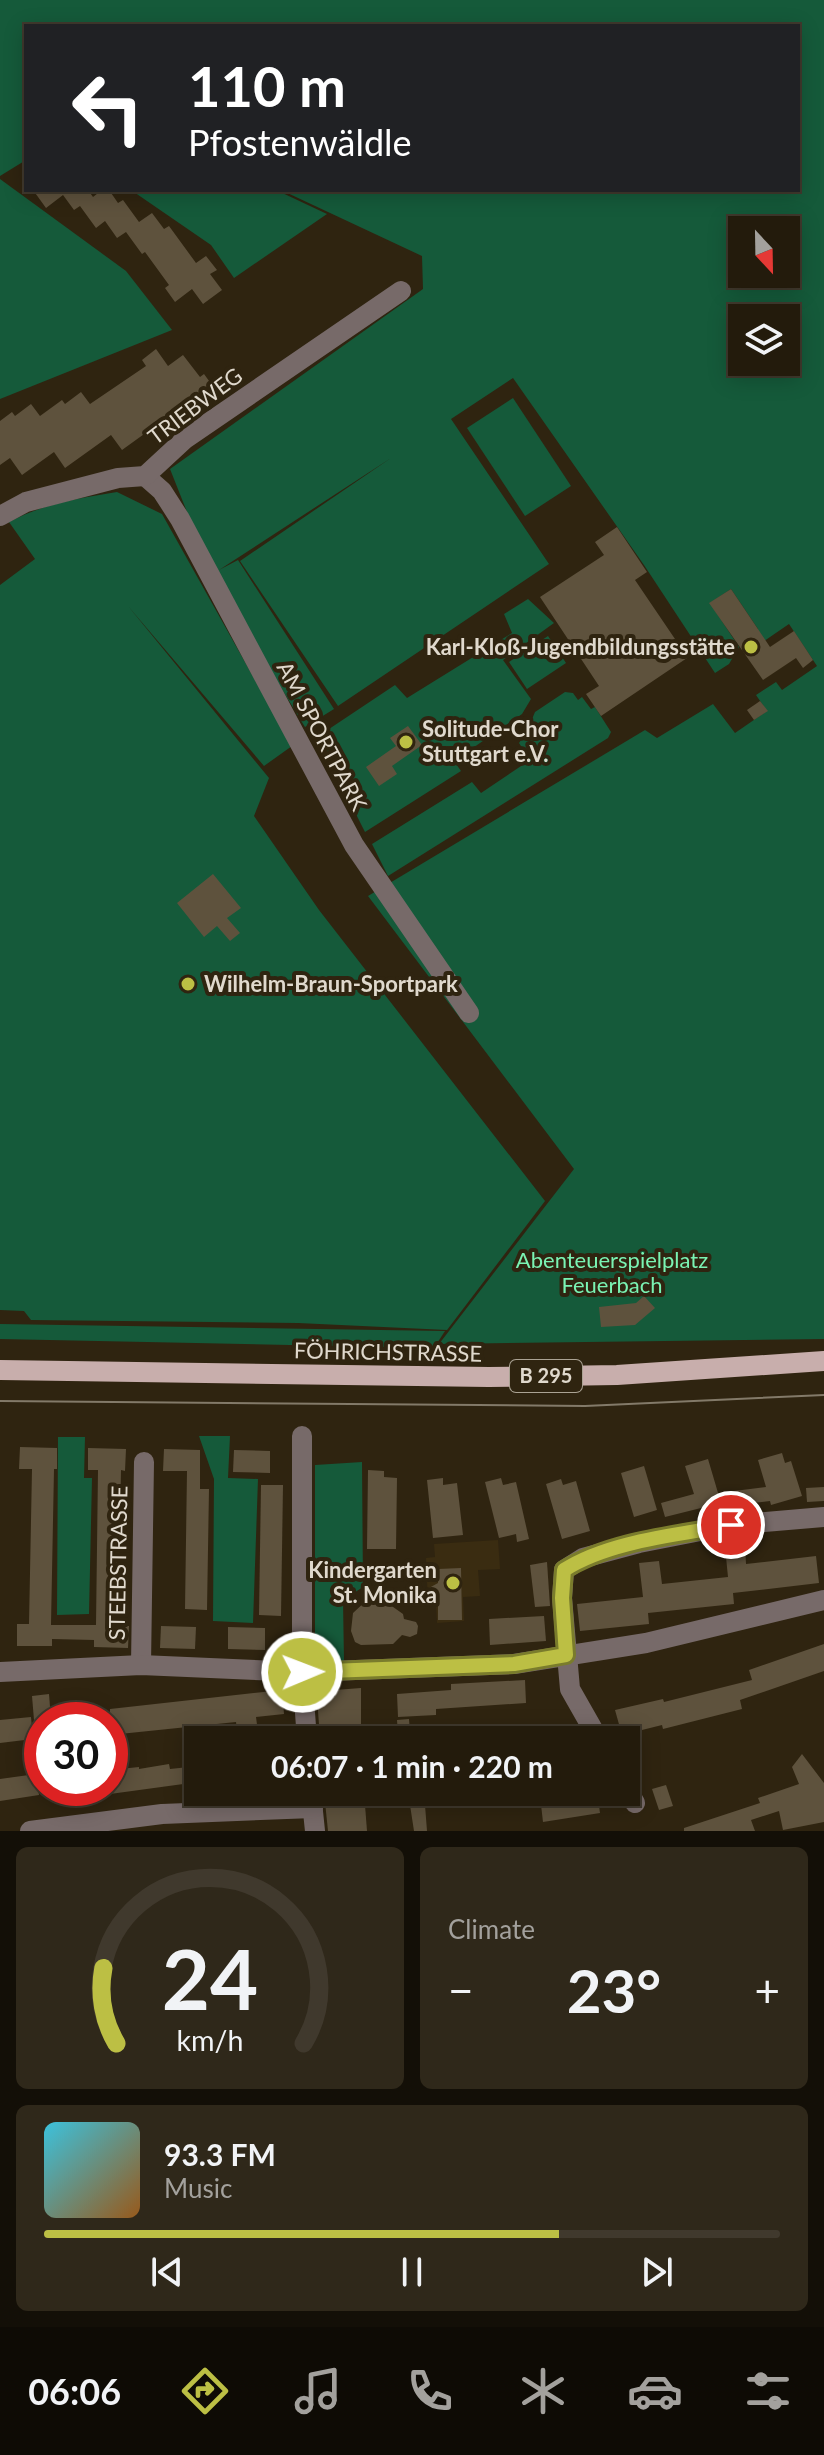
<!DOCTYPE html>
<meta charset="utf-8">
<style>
:root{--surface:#231b0c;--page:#2f281a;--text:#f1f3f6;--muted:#a3a19d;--line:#40392d;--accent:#bcbf44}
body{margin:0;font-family:Lato,sans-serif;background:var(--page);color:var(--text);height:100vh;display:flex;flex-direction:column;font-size:30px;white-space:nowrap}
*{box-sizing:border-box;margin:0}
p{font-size:26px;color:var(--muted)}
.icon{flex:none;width:44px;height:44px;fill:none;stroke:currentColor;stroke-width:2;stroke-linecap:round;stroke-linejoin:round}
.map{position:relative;height:1831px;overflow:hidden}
.panel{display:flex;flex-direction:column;gap:16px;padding:16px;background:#130f07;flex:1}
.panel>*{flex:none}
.hud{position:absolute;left:24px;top:24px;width:776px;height:168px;border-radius:0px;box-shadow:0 4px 20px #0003,0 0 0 2px var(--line);background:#202124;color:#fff;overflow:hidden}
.needle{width:52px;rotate:158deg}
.fabs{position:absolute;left:728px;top:216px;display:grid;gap:16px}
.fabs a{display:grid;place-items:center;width:72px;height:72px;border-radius:0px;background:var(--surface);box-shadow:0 4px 20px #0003,0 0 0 2px var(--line);font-size:40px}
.speed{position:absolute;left:24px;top:1702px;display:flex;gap:16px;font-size:40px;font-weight:700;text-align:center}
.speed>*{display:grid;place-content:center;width:104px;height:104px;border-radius:50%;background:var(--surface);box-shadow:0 4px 20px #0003,0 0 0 2px var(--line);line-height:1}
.speed .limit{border:12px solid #d22;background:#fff;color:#111}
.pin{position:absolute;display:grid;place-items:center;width:68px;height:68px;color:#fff;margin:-34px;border:4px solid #fff;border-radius:50%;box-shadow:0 2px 8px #0007}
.me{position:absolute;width:88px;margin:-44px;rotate:89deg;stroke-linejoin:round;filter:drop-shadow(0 0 6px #0008)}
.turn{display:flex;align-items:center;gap:28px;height:168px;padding:0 32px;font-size:36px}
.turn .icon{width:104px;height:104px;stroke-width:2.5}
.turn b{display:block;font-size:56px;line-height:68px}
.big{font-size:60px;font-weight:700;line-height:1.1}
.panel .widget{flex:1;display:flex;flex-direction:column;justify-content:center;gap:12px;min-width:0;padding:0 28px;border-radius:12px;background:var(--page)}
.panel .dial{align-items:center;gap:0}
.dial svg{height:208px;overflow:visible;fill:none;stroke:var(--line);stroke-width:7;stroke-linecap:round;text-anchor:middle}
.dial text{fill:var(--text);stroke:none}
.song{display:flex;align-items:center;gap:24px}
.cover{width:96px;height:96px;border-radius:12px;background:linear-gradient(135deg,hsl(190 70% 55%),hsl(30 70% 35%))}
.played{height:8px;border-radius:4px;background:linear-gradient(90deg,var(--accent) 70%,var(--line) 70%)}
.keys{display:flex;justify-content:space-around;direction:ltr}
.heat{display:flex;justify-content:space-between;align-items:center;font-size:44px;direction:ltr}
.panel .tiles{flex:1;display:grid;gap:16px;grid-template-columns:1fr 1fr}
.widget:last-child{grid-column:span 2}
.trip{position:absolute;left:184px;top:1726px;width:456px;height:80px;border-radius:0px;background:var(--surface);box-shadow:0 4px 20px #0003,0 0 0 2px var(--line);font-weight:700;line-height:80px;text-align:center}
.tabs{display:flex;height:128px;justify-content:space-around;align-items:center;background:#0e0b05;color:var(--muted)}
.tabs .icon{width:56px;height:56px}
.tabs .selected{color:var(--accent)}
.tabs b{font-size:36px;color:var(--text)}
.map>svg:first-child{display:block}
.built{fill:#3a2c11}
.green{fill:#155a3a;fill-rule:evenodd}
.building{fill:#5e523d}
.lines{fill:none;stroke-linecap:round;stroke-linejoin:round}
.minor{stroke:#776a69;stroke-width:20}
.major{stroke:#c8aeac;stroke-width:20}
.tram{stroke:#837a69;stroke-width:2}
.route-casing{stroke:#7a7c2c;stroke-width:20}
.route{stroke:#bcbf44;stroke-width:14}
.poi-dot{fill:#bcbf44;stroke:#2f2410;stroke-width:3}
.labels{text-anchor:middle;stroke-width:8;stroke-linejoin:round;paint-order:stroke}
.shield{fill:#2f2410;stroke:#aba394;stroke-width:2}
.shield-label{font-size:20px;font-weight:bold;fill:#e0d9cd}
.street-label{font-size:22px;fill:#e0d9cd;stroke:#2f2410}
.poi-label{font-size:22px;font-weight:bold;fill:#e0d9cd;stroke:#2f2410;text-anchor:end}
.park-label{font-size:22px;fill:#7af3b3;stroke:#2f2410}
</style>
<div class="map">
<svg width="824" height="1831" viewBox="0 0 824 1831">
<rect width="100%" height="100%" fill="#2f2410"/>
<path class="built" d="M498,1540L500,1569L478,1570L480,1596L463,1597L464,1621L437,1623L436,1603H428L426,1558L435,1557L434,1544Z"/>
<g class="green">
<path d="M0,0H824V1339L439,1344L574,1169L368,896L645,730L657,738L713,704L735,733L767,711L756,695L776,682L782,690L817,666L789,624L757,646L758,629L731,589L710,603L739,647L729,664L715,673L644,565L513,378L451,419L549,564L338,706L240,561L391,458L219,570L238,560L334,709L305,727L212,575L170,469L423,289L422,256L281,190H798V26H26V160L0,176ZM742,230H786V274H742ZM742,318H786V362H742Z"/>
<path d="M0,179L126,271L172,330L0,399Z"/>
<path d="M131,190H276L327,214L234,278L211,245Z"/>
<path d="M513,398L571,486L525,516L467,428Z"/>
<path d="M117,492L162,514L292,746L264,766L128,606L269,778L254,816L319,910L545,1201L447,1330L298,1323L31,1320L24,1311L0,1310V585L35,559L9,522C43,504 79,498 117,492Z"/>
<path d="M528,599L554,623L503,660L531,699L522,714L454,761L461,771L365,832L317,737L395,685L407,698L512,633L504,614Z"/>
<path d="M548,636L566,663L527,689L509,662Z"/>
<path d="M565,692L573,693L578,700L582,697L591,709L595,707L611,732L608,738L388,876L372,844L472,782L481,793L530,760L519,743L527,731L535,712Z"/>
<path d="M0,1324L445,1331L434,1348L0,1339Z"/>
<path d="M199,1436H230L228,1478L258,1479L253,1623L213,1621L214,1479Z"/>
<path d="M58,1437H85L84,1478H92L89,1614L57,1615Z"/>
<path d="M362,1462L363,1587L343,1600L344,1662H315V1465Z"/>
</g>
<g class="building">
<path d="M33,190H88L93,197L102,190H109L118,203L123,200L139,222L152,213L164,229L169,226L196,263L206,256L217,270L210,274L222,290L203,304L192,289L175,302L165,288L169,285L145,252L142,254L126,232L117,238L105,221L96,228L80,206L74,210L63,195L46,208Z"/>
<path d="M156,349L168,366L183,355L200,377L204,374L212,385L122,450L111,435L65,468L54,452L22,475L10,458L0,465V421L12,412L15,416L31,404L40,416L62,400L65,404L81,392L90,404L146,366L142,360Z"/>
<path d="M617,527L647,572L635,580L675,639L679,645L682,644L690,656L601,716L586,694L599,686L540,597L604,555L595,542Z"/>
<path d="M731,589L770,647L794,631L813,660L803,668L796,658L763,680L709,603Z"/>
<path d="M760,701L768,711L754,720L747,710Z"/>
<path d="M408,726L422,745L392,766L397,774L379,786L366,767L396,746L390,738Z"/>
<path d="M213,874L241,908L227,918L240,933L230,941L217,926L204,937L177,903Z"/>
<path d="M644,1296L655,1308L635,1325L601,1327L599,1307L636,1303Z"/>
<path d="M20,1447L57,1448V1469H54L51,1625H96L98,1470H88V1448L126,1449L125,1471L121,1470L118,1626H129L128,1648L94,1647V1640L52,1639V1646H17V1624H29L30,1573L32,1469H19Z"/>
<path d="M164,1449L200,1450V1489H209L207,1610L185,1609L187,1471H163Z"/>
<path d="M234,1450L270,1451V1473L233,1472Z"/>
<path d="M782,1453L785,1463L791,1461L802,1496L771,1505L770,1501L728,1506L726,1492L766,1487L758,1460Z"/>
<path d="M708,1459L721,1503L665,1517L661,1503L694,1494L685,1466Z"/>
<path d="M644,1466L657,1510L634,1517L621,1473Z"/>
<path d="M368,1470L384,1471V1477L397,1478L396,1549H367Z"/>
<path d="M443,1478V1485L457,1483L463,1535L433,1538L427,1480Z"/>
<path d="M501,1478L503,1485L516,1482L529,1539L517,1542L516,1534L499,1538L485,1482Z"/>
<path d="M561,1479L563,1485L576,1481L590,1531L562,1539L546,1484Z"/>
<path d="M261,1485H283L281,1616L259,1615Z"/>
<path d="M824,1487V1501L807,1502L806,1488Z"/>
<path d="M745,1545L746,1564L816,1556L819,1583L733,1593L734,1604L648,1613L649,1624L580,1631L577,1604L643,1597L639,1563L659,1561L662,1584L728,1577L725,1547Z"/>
<path d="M547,1562L550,1606L535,1607L530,1565Z"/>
<path d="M461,1568L462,1620H438V1601H429V1588L438,1583V1569Z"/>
<path d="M379,1597L403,1614L404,1619L416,1622L418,1626L417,1634L410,1637L402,1635L393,1644L361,1645L355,1642L351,1631L353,1613L367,1600Z"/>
<path d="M544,1616L546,1641L490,1645L489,1619Z"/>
<path d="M161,1626L196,1627L195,1649L160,1648Z"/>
<path d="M228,1627L265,1628V1650L228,1649Z"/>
<path d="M824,1644V1671L740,1700L742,1709L663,1729L662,1725L622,1735L615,1710L663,1699L664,1702L752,1680L749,1670Z"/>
<path d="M525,1680L526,1703L436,1709V1715L398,1717L397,1694L451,1690V1684Z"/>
<path d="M361,1688V1740L320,1738L317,1698L335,1697V1690Z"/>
<path d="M282,1690L284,1714L256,1717L258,1732L251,1733L252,1740H238L236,1722L110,1735V1709Z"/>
<path d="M49,1694L51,1720H34L32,1696Z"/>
<path d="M31,1717L33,1739L0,1743V1720Z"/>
<path d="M409,1719L410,1732L398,1734L397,1720Z"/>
<path d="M802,1754L824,1783V1822L783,1830L779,1811L751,1820L755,1831H684V1828L760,1803L758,1798L799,1784L792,1767Z"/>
<path d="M169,1764L170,1769L198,1766V1782L110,1794V1770L139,1767V1769Z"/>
<path d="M36,1774L39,1795L0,1801V1779Z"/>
<path d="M666,1785L673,1806L659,1810L652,1789Z"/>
<path d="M324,1792H364L367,1831H328Z"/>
<path d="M401,1792H424L427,1831H414L410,1805H402Z"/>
<path d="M565,1792H597L600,1813L543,1822L540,1796Z"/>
</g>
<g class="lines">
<g class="minor">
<path d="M145,476L162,491L180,519L354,845L469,1013"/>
<path d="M0,516L26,502L118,478L145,476L185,439L401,291"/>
<path d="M302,1436V1672L307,1740"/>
<path d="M141,1665L144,1462"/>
<path d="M0,1672L141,1665L302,1672L514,1664L646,1643L824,1600"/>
<path d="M599,1740L570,1689L562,1598L564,1570L583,1558L639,1543L731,1525L824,1517"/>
<path d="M626,1787L635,1803"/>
<path d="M311,1792L315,1831"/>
<path d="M30,1831L162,1814L313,1808"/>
</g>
<path class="major" d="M0,1370L489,1377L617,1375L824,1361"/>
<path class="tram" d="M0,1401L585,1406L824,1395"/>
</g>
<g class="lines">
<g class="route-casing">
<path id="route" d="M302,1672L514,1664L566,1655L562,1598L564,1570C609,1541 678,1535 731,1525"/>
</g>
<use href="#route" class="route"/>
</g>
<g class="poi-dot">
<circle cx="751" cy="647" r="8"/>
<circle cx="406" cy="742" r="8"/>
<circle cx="188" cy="984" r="8"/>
<circle cx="453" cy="1583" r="8"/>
</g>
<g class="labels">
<rect class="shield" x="510" y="1360" width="72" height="32" rx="6"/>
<g class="shield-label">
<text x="546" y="1383">B 295</text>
</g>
<g class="street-label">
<text transform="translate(195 406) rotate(-37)" y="8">TRIEBWEG</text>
<text transform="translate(322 736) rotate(62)" y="8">AM SPORTPARK</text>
<text transform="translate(388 1352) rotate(1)" y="8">FÖHRICHSTRASSE</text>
<text transform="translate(118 1563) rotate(-89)" y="8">STEEBSTRASSE</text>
</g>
<g class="poi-label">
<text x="735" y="655">Karl-Kloß-Jugendbildungsstätte</text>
<text x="422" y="737" text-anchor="start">Solitude-Chor<tspan x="422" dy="25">Stuttgart e.V.</tspan></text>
<text x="204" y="992" text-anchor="start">Wilhelm-Braun-Sportpark</text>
<text x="437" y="1578">Kindergarten<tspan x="437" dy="25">St. Monika</tspan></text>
</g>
<g class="park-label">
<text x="612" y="1268">Abenteuerspielplatz<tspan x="612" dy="25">Feuerbach</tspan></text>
</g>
</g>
</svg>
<div class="fabs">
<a><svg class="needle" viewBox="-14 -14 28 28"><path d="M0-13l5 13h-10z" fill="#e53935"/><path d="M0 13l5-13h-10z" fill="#a3a19d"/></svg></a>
<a><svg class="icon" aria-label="layers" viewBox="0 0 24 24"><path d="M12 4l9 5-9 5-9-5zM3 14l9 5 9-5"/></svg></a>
</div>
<div class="speed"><div class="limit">30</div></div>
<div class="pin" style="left:731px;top:1525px;background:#d93025"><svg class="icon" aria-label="arrive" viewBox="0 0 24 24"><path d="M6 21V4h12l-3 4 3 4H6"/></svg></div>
<svg class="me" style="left:302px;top:1672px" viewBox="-20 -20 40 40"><circle r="17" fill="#bcbf44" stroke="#fff" stroke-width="3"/><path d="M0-11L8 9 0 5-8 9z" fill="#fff"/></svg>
<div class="trip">06:07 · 1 min · 220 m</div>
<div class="hud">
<div class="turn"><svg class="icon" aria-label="left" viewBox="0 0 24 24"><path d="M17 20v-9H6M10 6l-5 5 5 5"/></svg><div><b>110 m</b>Pfostenwäldle</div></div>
</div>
</div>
<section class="panel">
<div class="tiles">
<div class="widget dial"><svg viewBox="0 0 100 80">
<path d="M14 69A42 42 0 1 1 86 69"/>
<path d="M14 69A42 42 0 0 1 9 40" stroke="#bcbf44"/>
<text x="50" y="56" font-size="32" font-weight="700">24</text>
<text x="50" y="72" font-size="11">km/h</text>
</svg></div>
<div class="widget"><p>Climate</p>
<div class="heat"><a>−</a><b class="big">23°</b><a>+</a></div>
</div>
<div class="widget">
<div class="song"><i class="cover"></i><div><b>93.3 FM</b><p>Music</p></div></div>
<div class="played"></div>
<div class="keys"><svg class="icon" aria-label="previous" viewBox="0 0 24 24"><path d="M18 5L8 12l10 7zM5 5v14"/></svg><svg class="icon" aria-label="pause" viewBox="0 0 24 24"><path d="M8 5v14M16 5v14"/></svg><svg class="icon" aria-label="next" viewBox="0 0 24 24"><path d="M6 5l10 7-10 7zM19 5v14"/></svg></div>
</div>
</div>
</section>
<nav class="tabs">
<b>06:06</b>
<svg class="icon selected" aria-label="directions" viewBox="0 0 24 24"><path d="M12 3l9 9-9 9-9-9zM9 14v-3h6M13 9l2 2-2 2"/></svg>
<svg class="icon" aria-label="music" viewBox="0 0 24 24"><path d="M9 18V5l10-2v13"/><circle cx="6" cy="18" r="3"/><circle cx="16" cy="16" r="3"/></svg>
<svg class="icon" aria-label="phone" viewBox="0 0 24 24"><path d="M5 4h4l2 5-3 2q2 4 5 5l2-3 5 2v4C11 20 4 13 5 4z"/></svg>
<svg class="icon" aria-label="climate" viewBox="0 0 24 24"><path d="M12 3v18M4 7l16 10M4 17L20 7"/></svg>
<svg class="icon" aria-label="car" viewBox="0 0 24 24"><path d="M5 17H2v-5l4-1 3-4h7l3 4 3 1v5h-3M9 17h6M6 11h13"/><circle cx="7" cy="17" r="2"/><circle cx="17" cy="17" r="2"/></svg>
<svg class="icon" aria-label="filters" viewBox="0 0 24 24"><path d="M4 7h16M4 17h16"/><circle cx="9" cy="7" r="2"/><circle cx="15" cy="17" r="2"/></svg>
</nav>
